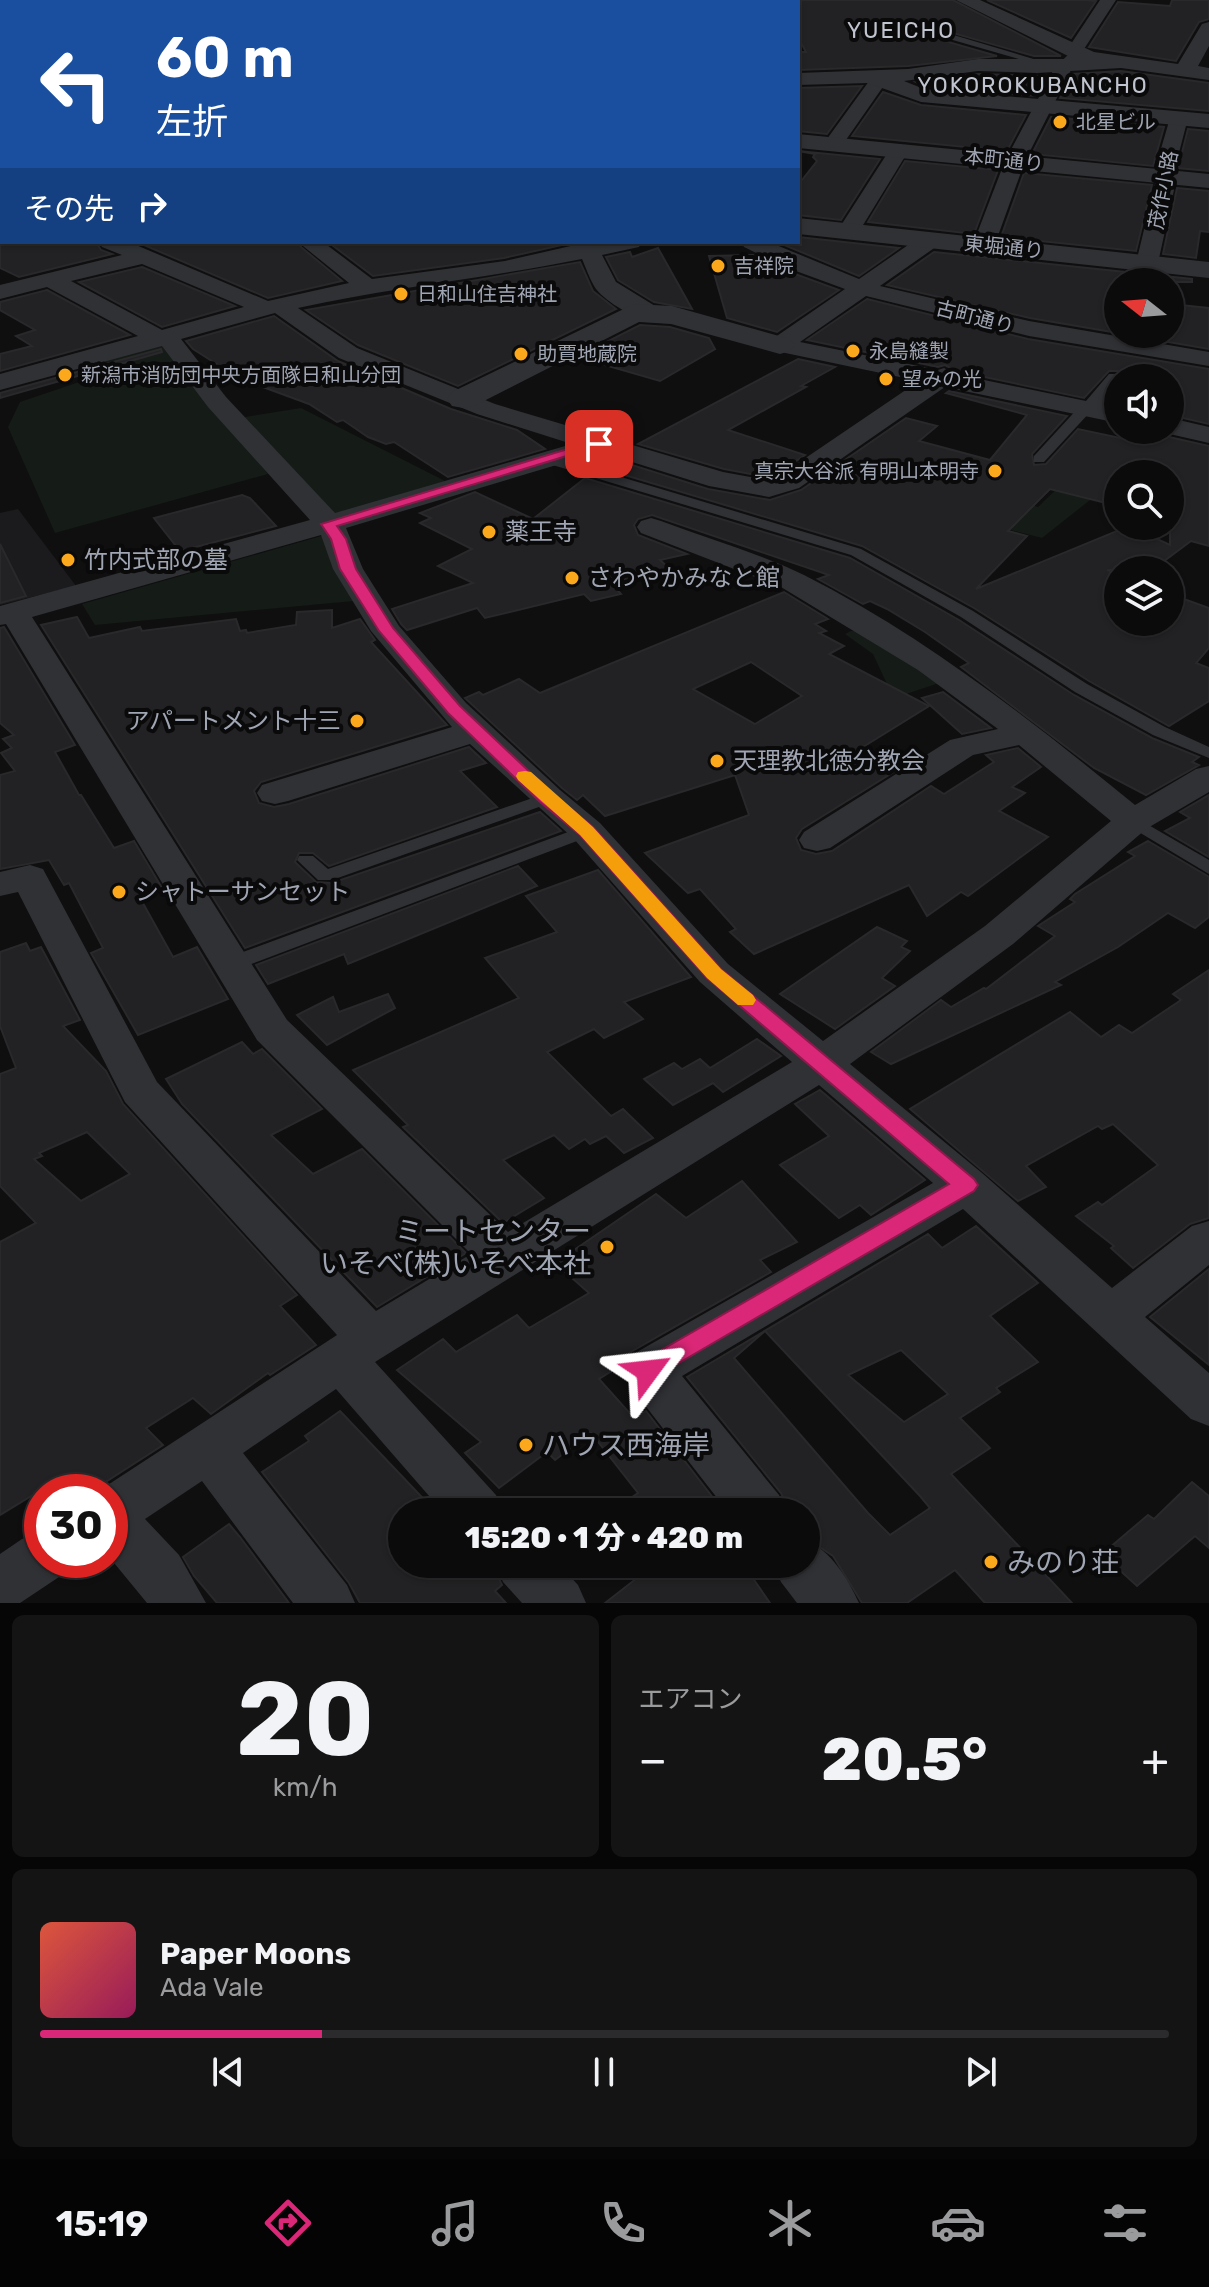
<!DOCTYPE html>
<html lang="ja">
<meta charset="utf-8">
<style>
:root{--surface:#0b0b0c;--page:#141415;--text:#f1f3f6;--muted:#9a9b9d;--line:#2b2b2d;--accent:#db2777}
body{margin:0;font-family:Rubik,"Noto Sans JP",sans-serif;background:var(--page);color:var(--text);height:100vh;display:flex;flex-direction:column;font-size:30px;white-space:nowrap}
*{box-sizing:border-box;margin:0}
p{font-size:26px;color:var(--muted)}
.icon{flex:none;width:44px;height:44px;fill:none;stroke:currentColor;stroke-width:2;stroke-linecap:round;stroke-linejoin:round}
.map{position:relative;height:1603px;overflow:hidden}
.details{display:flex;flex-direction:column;gap:12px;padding:12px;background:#060607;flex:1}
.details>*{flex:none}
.hud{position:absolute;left:0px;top:0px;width:800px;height:244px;box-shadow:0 2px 6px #0004,0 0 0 2px var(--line);background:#1a4fa0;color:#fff;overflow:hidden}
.needle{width:52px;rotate:287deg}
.buttons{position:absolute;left:1104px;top:268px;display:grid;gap:16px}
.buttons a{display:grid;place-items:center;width:80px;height:80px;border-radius:50%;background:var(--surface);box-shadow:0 2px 6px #0004,0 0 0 2px var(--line);font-size:40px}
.speed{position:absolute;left:24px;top:1474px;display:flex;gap:16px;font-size:40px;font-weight:700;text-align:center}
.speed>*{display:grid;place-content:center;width:104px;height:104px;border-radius:50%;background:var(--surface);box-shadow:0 2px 6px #0004,0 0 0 2px var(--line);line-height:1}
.speed .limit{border:12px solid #d22;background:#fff;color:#111}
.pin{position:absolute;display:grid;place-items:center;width:68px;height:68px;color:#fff;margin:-34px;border-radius:16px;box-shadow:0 4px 12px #0006}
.me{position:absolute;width:88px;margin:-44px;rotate:60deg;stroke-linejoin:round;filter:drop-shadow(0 0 6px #0008)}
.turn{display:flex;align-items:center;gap:28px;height:168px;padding:0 24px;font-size:36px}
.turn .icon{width:104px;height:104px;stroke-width:2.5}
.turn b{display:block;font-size:56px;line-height:68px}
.then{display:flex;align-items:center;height:76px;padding:0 24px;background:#0003;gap:16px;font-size:30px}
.big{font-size:60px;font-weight:800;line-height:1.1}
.details .tile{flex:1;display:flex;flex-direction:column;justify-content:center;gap:12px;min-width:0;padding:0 28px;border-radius:12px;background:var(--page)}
.details .dial{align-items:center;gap:0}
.dial b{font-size:104px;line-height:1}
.song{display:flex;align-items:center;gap:24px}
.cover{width:96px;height:96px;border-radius:12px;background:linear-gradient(135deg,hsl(10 70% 55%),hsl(330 70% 35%))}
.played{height:8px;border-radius:4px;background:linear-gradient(90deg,var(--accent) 25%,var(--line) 25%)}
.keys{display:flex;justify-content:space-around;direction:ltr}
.heat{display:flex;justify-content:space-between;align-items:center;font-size:44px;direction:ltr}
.details .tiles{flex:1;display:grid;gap:12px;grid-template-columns:1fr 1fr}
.tile:last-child{grid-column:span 2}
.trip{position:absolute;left:388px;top:1498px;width:432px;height:80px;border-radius:40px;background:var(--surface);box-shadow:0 2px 6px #0004,0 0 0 2px var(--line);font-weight:800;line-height:80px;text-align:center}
.dock{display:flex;height:128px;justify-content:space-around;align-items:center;background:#040405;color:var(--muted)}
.dock .icon{width:56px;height:56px}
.dock .selected{color:var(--accent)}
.dock b{font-size:36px;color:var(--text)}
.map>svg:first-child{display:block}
.built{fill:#1b1b1d}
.green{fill:#151b16}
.building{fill:#222224;stroke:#29292c;stroke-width:2;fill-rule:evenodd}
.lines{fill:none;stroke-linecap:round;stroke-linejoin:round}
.service{fill:#303135;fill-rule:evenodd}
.minor{fill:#303135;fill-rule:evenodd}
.tertiary{fill:#303135;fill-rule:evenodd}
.route{fill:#db2777;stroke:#8e194d;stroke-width:2}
.slow{fill:#f59e0b}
.poi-dot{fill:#fba81c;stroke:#0a0a0b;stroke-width:3}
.labels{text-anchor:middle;stroke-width:8;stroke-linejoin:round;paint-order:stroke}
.far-poi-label{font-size:20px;fill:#9fa5b2;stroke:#0a0a0b;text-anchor:start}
.far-street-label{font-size:20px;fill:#9fa5b2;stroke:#0a0a0b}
.far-neighbourhood-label{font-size:22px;letter-spacing:2px;fill:#c0c4ce;stroke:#0a0a0b}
.poi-label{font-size:24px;fill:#9fa5b2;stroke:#0a0a0b;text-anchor:start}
.near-poi-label{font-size:28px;fill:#9fa5b2;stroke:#0a0a0b;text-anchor:start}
</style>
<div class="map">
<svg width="1209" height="1603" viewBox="0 0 1209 1603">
<rect width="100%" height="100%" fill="#0f0f10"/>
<path class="built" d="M18,509L76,586L0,605V513Z"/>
<g class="green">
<path d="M163,340L268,474L55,533L8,427L20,402L88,379L79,365Z"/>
<path d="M301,408L449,483L333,519L239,418Z"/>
<path d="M1118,474V478L1042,538L841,486L969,487L1038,507L1069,477Z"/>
<path d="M325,535L354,601L95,625L82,604Z"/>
<path d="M851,631H856L945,681L903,695L887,684L873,654L845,634Z"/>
</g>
<g class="building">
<path d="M798,0H953L1061,56H1034L911,21L908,24L910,31L997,56L908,66L798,70V52H806L798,37Z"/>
<path d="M987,0H1085L1096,1L1071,38Z"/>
<path d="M1172,0H1209V19L1199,22L1176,61L1089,47L1118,2L1170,6Z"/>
<path d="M1121,71L1209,83V111L1060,98L1072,74Z"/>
<path d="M978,74L1037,76L1047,75L1036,96L925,86L916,82Z"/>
<path d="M862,86L827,134L798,131V88Z"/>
<path d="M883,92L921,105L1026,115L1007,151L852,136Z"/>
<path d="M1051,117L1164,127L1153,166L1032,154Z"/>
<path d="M1188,129L1209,131V171L1178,168Z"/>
<path d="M798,151L880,159L841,220L798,215V185L817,161L813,157L815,154Z"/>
<path d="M905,161L998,170L974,234L868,222Z"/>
<path d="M1024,173L1152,185L1136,251L1001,237Z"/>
<path d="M1177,188L1209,191V232L1200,231L1196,258L1163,254Z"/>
<path d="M798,237L899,248L859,276L777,242H798Z"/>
<path d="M0,242H96L101,250L112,254L19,277L0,268Z"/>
<path d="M137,242H295L342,281L268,298Z"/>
<path d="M328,242H575L504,258L373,276Z"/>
<path d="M658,248L692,309L654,302L618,280L606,257L630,252L632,257Z"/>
<path d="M934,252L1192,279V282H1118V333L1030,318L887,285Z"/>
<path d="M753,255L784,270L839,290L777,332L727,318L709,256Z"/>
<path d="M580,262L593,291L616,309L458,386L358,345L306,310Z"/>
<path d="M142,267L235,306L162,327L79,282Z"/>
<path d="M47,290L130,335L0,371V354L32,346L16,336L35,330L0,310V302Z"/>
<path d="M867,299L1028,339L1209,369V424L1170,415V378H1133L1127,371H1109L1084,398L956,371L945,365L938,367L807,340Z"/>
<path d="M1171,304L1209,308V349L1122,334H1170Z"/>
<path d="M274,316L338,361L451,409L517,430L545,449L448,477L394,442L386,444L368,437L343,420L337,422L309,404L263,387L232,368L226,370L193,349L186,341Z"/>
<path d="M640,325L670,327L709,338L715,349L660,381L577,357Z"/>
<path d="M161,349L162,352L0,398V393Z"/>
<path d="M798,359L835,367L801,386L806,387L728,430L805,455L778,473L767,477L724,469L638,444Z"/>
<path d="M949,391L1067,416L1032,454L1034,465L1046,464L1078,429L1120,438L1128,430H1159L1160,435L1209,446V546L1191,541L1152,570H1107L1118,574V622H1170V594L1209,608V648L1196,663L1209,668V701L1169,726L1089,681L974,608L862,546L598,467L610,458L708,489L770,500L801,490L906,418L937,426L919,441L990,460L1027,415L946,393ZM1118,474H1170V545L1129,526L976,589L1027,536L1008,531L1050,489L1118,506Z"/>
<path d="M585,478L850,558L959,620L1074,695L1152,738L1199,757L1192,762L1199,765L1146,795L1094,768L961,667L969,663L925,632L887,609L870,601L863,604L818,579L829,575L652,515L638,519L634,525L638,535L687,554L660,560L672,571L613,585L621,594L591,601L584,594L485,618L477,608L407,630L401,624L392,609L473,583L438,566L472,549L420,523L431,518L420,513L475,492L533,519Z"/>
<path d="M242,495L250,498L276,526L180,551L154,518Z"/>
<path d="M0,544L26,596L0,603Z"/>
<path d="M784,592L828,619L815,624L826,631L819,633L844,646L829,654L929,706L863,747L900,768L802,829L796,838L801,850L816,854L832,851L931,786L944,794L994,762L986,755L1018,748L1041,767L1012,787L1025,793L999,811L1048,837L968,896L961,892L927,916L909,885L754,954L730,932L736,929L700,889L688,893L645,853L749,815L735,775L605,816L583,795L577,800L562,788L465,698L479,692L483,695L519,679L540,693ZM751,662L802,696L755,724L693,689Z"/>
<path d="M332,610V628L360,619L375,640L371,642L447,725L261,782L254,791L259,803L274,807L289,804L469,747L486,763L460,771L497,807L329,866L313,853H299L295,862L316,882L332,883L540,812L561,831L245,948L41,625L77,617L89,638L140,627L142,631L236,619L240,631L246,630L247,633L296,625L297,612Z"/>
<path d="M4,627L75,745L55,752L79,795H81L114,848L134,841L162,888L139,896L173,957L197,947L228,999L138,1035L91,953L103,948L69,883L64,885L49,860L0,869V775L15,771L1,753L12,748L3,739L14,735L0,723V628Z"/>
<path d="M943,692L991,728L962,734L922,698Z"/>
<path d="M1209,795V857L1165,831L1190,818L1180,812Z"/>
<path d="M1148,841L1209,877V917L1195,928L1168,913L1118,947L1055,982L1061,985L891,1064L871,1052L941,1000L951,1007L984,988L986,989L1055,936L1038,926L1075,902L1070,899L1075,894L1135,856L1128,852Z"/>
<path d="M518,866L537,886L348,964L344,954L268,984L256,965Z"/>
<path d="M598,870L691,977L624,1002L643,1019L604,1038L594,1029L547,1052L611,1116L623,1109L653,1138L624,1153L606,1136L590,1144L585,1139L569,1149L554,1135L503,1160L544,1198L503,1223L403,1127L408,1125L353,1070L519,998L485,958L557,932L526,896Z"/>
<path d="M877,927L907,941L901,947L910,951L882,978L895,986L835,1029L780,994Z"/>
<path d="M26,943L30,951L41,947L80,1020L63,1026L106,1071L123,1104L297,1295L280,1306L316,1345L270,1375L268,1373L211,1414L193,1398L146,1428L163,1445L90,1492H66L56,1481L0,1515V1242L36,1223L0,1186V1074L16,1068L0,1026V952ZM87,1132L130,1174L81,1201L34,1159L42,1156L39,1153Z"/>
<path d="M1209,970V1218L1190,1224L1133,1268L1111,1248L1114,1246L1076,1216L1098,1202L1102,1205L1158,1165L1113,1124L1102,1129L1098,1126L1026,1166L1046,1187L1018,1201L910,1109L1070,1012L1101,1037L1119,1025L1132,1033L1181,1000L1173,994Z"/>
<path d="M388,994L395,1008L327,1045L297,1015L333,997L339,1012Z"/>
<path d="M757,1039L781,1056L723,1092L713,1083L673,1105L644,1079L674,1063L682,1069L700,1059L710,1068Z"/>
<path d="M242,1042L253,1054L262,1049L322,1109L271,1135L313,1174L362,1149L466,1253L377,1307L182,1104L166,1079Z"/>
<path d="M820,1090L925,1180L871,1215L860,1205L839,1218L780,1165L829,1136L795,1104Z"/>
<path d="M742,1181L797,1242L760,1260L771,1272L629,1353L623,1364L599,1379L634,1418L646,1411L724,1512H610L638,1493L591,1433L555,1460L547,1452L499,1488L465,1453L481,1442L397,1370L443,1339L456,1352L517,1315L529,1328L589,1293L555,1263L656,1194L686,1218Z"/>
<path d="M976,1226L1038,1283L990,1316L1038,1362L996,1388L1000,1392L960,1418L990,1448L951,1474L1072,1603H985L955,1570L907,1603H862L833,1556L806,1538V1512H790L781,1493L687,1377L928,1234L942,1248ZM765,1331L920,1496L930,1508L890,1535L868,1513L734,1358ZM901,1350L948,1394L904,1422L848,1375Z"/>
<path d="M1209,1269V1365L1150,1317Z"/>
<path d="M340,1411L436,1512H402V1564H492L502,1585L495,1591L506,1603H360L349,1583L262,1472L309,1441L305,1436Z"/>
<path d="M1192,1482L1209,1496V1548L1195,1536L1137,1586L1102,1554L1148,1515L1154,1519Z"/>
<path d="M229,1524L240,1537L289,1603H217L194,1576L183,1557Z"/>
<path d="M655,1564L669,1579L697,1564H743L770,1603H605Z"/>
</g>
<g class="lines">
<g class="service">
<path d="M911,24H917L1057,66L1050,68L911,28Z"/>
<path d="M1086,404L1092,408L1091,411L1044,462H1034V456L1081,405Z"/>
<path d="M551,456L861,549L973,611L1087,684L1165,727L1209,747V758L1153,735L1075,692L961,617L851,555L546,463L544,460Z"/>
<path d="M547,793L553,794L556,798L553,802L332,880H318L297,860L299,856H313L328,869Z"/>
<path d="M1133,816L1209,860V874L1127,825L1124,821L1127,817Z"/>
<path d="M587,825L593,827L596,831L593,835L238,969H224L221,964L224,959Z"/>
</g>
<g class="minor">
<path d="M0,0H19L2,2L0,6Z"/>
<path d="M95,0H112L114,2H97Z"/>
<path d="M302,0H359L300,2Z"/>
<path d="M1100,0H1116L1084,49L1088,53L1071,70L1025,161L995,244L992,249H976L973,244L1005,161L1055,67L1069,54L1067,50Z"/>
<path d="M878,76L887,81L841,147H827L824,143L827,139L872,77Z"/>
<rect x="0" y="90" width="2" height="10"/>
<path d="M1179,112L1188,118L1174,172L1177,176L1158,263L1147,270L1136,263L1156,180L1153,176L1170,118Z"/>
<path d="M2,143V155L0,156V144Z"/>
<path d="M899,144L909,150L860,230L849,236L841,235L838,230L892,146Z"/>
<rect x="0" y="176" width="2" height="14"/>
<path d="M932,233L943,239L940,244L880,286L1029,321L1209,352V366L1029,336L866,296L800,342L938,370L944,368L955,374L1086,401L1109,374H1127L1130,378H1118V395L1110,405L1118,407V423L945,387L799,488L769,497L709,486L600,452L346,528L363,569L399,626L466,703L560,790L600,823L728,964L823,1041L985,926L1111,821L1019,745L973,755L830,848L817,851L804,848L799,840L804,832L950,740L998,729L918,670L781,587L641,533L637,527L641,521L651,518L661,521C708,539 759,553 804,575C924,636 1031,720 1135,805L1196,769L1209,766V792L1146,829L1013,944L850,1064L982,1173L1112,1288L1192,1226L1209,1221V1265L1145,1317L1209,1373V1426L1191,1419L963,1209L682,1376L779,1495L787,1512H728L630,1386L623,1371L630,1356L933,1183L819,1085L375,1362L496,1495L504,1512H443L336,1389L243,1453L347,1585L355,1603H293L202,1481L145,1519L179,1555L206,1603H147L110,1558V1492H97L337,1335L125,1102L18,892L0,896V872L30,865L43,869L157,1082L376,1311L471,1254L257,1040L6,624L0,625V606L310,520L208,407L162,346L0,390V374L138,336L47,287L0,299V285L122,255L102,247L99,242H129L268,301L349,283L298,242H323L372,279L505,261L588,242H642L639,247L602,255L616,282L660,309L664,314L660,319C642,324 608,304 596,289C590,280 586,268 582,259C488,278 392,287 298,308L357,348L495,404L723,472L767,480L779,476L919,381L771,350L768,345L771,340L845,289L785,267L744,247L741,242H769L859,279L924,234ZM142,264L244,307L162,330L71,281ZM275,313L339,358L477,414L572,444L335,513L226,397L181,339ZM321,535L333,569L371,631L452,727L262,785L257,793L262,801L275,804L288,801L470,744L574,839L700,982L792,1062L508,1232L287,1020L32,617Z"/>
<path d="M1170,418L1209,427V443L1161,432L1170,430Z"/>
<path d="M42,1532V1560H68L62,1575L20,1603H0V1554L22,1539Z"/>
<path d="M806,1541C831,1550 848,1579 859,1603H797L781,1582L773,1564H806Z"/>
<path d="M495,1564H559L578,1585L586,1603H522L503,1582Z"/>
</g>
<g class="tertiary">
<path d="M585,0H603L604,2H586Z"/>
<path d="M956,0H980L1094,52L1178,64L1202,24L1209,22V46L1198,66L1209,68V80L1121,68L1037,73L978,71L904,81L924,89L1209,114V128L921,102L868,83L798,85V73L908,69L978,59H1074Z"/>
<path d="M798,134L1209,174V188L798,148Z"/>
<path d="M798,218L1209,262V278L798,234Z"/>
<path d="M634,304L672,306L790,339L795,345L790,351L780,354L671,324L639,322L474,406L463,408L452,406L447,399L452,392Z"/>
</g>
</g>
<path class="route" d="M594,441L606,444L337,526L346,539L356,569L393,628L460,706L553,794L593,827L721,969L974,1179L978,1185L974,1191L648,1381L639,1378L636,1371L639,1363L949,1184L707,978L580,835L540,802L448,713L379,631L340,569L331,539L321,524Z"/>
<path class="slow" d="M525,771L531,772L593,827L721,969L753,995L756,1000L753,1005H738L707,978L580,835L518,780L516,776L518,772Z"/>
<g class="poi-dot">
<circle cx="1060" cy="122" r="8"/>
<circle cx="718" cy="266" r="8"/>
<circle cx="401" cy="294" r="8"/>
<circle cx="853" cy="351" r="8"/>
<circle cx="521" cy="354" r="8"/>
<circle cx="65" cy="375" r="8"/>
<circle cx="886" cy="379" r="8"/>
<circle cx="995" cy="471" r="8"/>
<circle cx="489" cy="532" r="8"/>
<circle cx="68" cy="560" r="8"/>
<circle cx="572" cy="578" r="8"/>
<circle cx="357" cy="721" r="8"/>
<circle cx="717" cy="761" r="8"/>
<circle cx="119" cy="892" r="8"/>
<circle cx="607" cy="1247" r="8"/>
<circle cx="526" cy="1445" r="8"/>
<circle cx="991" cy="1562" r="8"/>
</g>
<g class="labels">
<g class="far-poi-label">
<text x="1076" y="129">北星ビル</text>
<text x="734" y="273">吉祥院</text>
<text x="417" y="301">日和山住吉神社</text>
<text x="869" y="358">永島縫製</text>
<text x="537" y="361">助賈地蔵院</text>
<text x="81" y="382">新潟市消防団中央方面隊日和山分団</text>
<text x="902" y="386">望みの光</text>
<text x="979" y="478" text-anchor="end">真宗大谷派 有明山本明寺</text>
</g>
<g class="far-street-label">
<text transform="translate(1004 160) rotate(6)" y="7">本町通り</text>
<text transform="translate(1163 190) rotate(-79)" y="7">茂作小路</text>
<text transform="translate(1004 247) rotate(6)" y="7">東堀通り</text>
<text transform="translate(975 317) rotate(14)" y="7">古町通り</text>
</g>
<g class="far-neighbourhood-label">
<text x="901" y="38">YUEICHO</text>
<text x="1033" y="93">YOKOROKUBANCHO</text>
</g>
<g class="poi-label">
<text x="505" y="540">薬王寺</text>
<text x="84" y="568">竹内式部の墓</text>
<text x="588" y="586">さわやかみなと館</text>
<text x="341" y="729" text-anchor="end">アパートメント十三</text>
<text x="733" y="769">天理教北徳分教会</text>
<text x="135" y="900">シャトーサンセット</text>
</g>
<g class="near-poi-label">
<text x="591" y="1241" text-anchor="end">ミートセンター<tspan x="591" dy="32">いそべ(株)いそべ本社</tspan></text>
<text x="542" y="1455">ハウス西海岸</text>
<text x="1007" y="1572">みのり荘</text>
</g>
</g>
</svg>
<div class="buttons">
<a><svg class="needle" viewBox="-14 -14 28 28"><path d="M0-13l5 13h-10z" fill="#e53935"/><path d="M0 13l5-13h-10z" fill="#9a9b9d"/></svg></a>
<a><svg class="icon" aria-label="sound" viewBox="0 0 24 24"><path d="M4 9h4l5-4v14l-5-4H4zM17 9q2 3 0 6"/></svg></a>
<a><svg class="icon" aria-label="search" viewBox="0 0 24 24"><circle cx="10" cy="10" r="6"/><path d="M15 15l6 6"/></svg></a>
<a><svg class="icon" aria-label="layers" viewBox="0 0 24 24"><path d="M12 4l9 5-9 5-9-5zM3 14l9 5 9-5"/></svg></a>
</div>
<div class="speed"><div class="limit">30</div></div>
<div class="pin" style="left:599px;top:444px;background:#d93025"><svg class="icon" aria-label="arrive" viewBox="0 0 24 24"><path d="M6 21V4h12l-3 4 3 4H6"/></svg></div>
<svg class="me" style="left:648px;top:1371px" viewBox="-20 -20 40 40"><path d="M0-17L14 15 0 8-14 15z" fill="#db2777" stroke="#fff" stroke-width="4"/></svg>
<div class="trip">15:20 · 1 分 · 420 m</div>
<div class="hud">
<div class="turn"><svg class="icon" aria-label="left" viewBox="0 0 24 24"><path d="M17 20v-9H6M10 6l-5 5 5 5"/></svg><div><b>60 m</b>左折</div></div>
<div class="then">その先<svg class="icon" aria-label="right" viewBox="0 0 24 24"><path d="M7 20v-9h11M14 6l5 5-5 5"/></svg></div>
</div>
</div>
<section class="details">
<div class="tiles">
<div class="tile dial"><b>20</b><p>km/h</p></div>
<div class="tile"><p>エアコン</p>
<div class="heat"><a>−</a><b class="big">20.5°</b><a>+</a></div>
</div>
<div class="tile">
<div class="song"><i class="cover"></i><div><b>Paper Moons</b><p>Ada Vale</p></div></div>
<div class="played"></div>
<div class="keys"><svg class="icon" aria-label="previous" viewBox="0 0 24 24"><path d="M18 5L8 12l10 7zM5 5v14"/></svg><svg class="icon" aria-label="pause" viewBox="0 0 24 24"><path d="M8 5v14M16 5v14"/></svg><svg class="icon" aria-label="next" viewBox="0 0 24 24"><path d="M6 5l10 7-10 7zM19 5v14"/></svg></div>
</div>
</div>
</section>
<nav class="dock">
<b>15:19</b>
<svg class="icon selected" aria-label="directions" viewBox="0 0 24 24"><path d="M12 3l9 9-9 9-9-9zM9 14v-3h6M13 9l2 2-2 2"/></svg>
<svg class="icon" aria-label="music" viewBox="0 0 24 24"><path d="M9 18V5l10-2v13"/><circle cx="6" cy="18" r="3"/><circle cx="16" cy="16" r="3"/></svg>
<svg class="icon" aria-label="phone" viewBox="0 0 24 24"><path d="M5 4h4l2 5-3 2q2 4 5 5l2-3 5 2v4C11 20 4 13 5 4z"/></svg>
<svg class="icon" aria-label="climate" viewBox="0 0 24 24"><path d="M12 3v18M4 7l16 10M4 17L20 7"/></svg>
<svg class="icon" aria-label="car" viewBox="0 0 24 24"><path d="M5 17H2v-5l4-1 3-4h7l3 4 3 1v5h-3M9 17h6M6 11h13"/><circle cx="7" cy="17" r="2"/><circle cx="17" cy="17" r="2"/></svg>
<svg class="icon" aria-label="filters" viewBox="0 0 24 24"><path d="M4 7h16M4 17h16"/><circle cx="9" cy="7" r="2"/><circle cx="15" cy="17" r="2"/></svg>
</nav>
